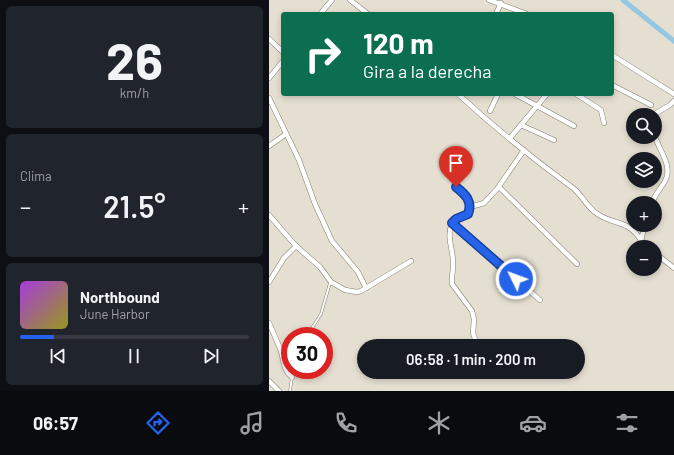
<!DOCTYPE html>
<html lang="es">
<meta charset="utf-8">
<style>
:root{--surface:#171b24;--page:#20242c;--text:#f1f3f6;--muted:#9ea1a6;--line:#363941;--accent:#2563eb}
body{margin:0;font-family:Barlow,sans-serif;background:var(--page);color:var(--text);height:100vh;display:flex;flex-direction:column;font-size:15px;white-space:nowrap}
*{box-sizing:border-box;margin:0}
p{font-size:13px;color:var(--muted)}
.icon{flex:none;width:22px;height:22px;fill:none;stroke:currentColor;stroke-width:2;stroke-linecap:round;stroke-linejoin:round}
.map{position:relative;flex:1;overflow:hidden}
.sheet{display:flex;flex-direction:column;gap:6px;padding:6px;background:#0d0f14;width:269px}
.sheet>*{flex:none}
.hud{position:absolute;left:12px;top:12px;width:333px;height:84px;border-radius:4px;box-shadow:0 2px 6px #0003;background:#0b6e4f;color:#fff;overflow:hidden}
.fabs{position:absolute;left:357px;top:108px;display:grid;gap:8px}
.fabs a{display:grid;place-items:center;width:36px;height:36px;border-radius:50%;background:var(--surface);box-shadow:0 2px 6px #0003;font-size:20px}
.speed{position:absolute;left:12px;top:327px;display:flex;gap:8px;font-size:20px;font-weight:700;text-align:center}
.speed>*{display:grid;place-content:center;width:52px;height:52px;border-radius:50%;background:var(--surface);box-shadow:0 2px 6px #0003;line-height:1}
.speed .limit{border:6px solid #d22;background:#fff;color:#111}
.pin{position:absolute;display:grid;place-items:center;width:34px;height:34px;color:#fff;margin:-41px -17px;border-radius:50% 50% 50% 0;rotate:-45deg;box-shadow:0 0 4px #0007}
.pin .icon{rotate:45deg}
.me{position:absolute;width:44px;margin:-22px;rotate:312deg;stroke-linejoin:round;filter:drop-shadow(0 0 3px #0008)}
.turn{display:flex;align-items:center;gap:14px;height:84px;padding:0 16px;font-size:18px}
.turn .icon{width:52px;height:52px;stroke-width:2.5}
.turn b{display:block;font-size:28px;line-height:34px}
.big{font-size:30px;font-weight:600;line-height:1.1}
.sheet .widget{flex:1;display:flex;flex-direction:column;justify-content:center;gap:6px;min-width:0;padding:0 14px;border-radius:6px;background:var(--page)}
.sheet .dial{align-items:center;gap:0}
.dial b{font-size:52px;line-height:1}
.song{display:flex;align-items:center;gap:12px}
.cover{width:48px;height:48px;border-radius:6px;background:linear-gradient(135deg,hsl(280 70% 55%),hsl(60 70% 35%))}
.played{height:4px;border-radius:2px;background:linear-gradient(90deg,var(--accent) 15%,var(--line) 15%)}
.keys{display:flex;justify-content:space-around;direction:ltr}
.heat{display:flex;justify-content:space-between;align-items:center;font-size:22px;direction:ltr}
.trip{position:absolute;left:88px;top:339px;width:228px;height:40px;border-radius:20px;background:var(--surface);box-shadow:0 2px 6px #0003;font-weight:600;line-height:40px;text-align:center}
.menu{display:flex;height:64px;justify-content:space-around;align-items:center;background:#090b0e;color:var(--muted)}
.menu .icon{width:28px;height:28px}
.menu .active{color:var(--accent)}
.menu b{font-size:18px;color:var(--text)}
main{display:flex;flex:1;min-height:0}
.map>svg:first-child{display:block}
.lines{fill:none;stroke-linecap:round;stroke-linejoin:round}
.canal{stroke:#95c7e3;stroke-width:5}
.service-casing{stroke:#837d71;stroke-width:3}
.minor-casing{stroke:#837d71;stroke-width:5.5}
.service{stroke:#fff;stroke-width:2}
.minor{stroke:#fff;stroke-width:4.5}
.route-casing{stroke:#184099;stroke-width:10}
.route{stroke:#2563eb;stroke-width:7}
</style>
<main>
<section class="sheet">
<div class="widget dial"><b>26</b><p>km/h</p></div>
<div class="widget"><p>Clima</p>
<div class="heat"><a>−</a><b class="big">21.5°</b><a>+</a></div>
</div>
<div class="widget">
<div class="song"><i class="cover"></i><div><b>Northbound</b><p>June Harbor</p></div></div>
<div class="played"></div>
<div class="keys"><svg class="icon" aria-label="previous" viewBox="0 0 24 24"><path d="M18 5L8 12l10 7zM5 5v14"/></svg><svg class="icon" aria-label="pause" viewBox="0 0 24 24"><path d="M8 5v14M16 5v14"/></svg><svg class="icon" aria-label="next" viewBox="0 0 24 24"><path d="M6 5l10 7-10 7zM19 5v14"/></svg></div>
</div>
</section>
<div class="map">
<svg width="405" height="391" viewBox="0 0 405 391">
<rect width="100%" height="100%" fill="#e5dfd1"/>
<g class="lines">
<path class="canal" d="M354,0L405,41"/>
<g class="service-casing">
<g id="service">
<path d="M38,336L52,314L61,283"/>
<path d="M21,391L23,377L27,370"/>
</g>
</g>
<g class="minor-casing">
<g id="minor">
<path d="M81,0L99,14"/>
<path d="M220,0L258,14"/>
<path d="M51,14L63,0"/>
<path d="M227,14L232,3"/>
<path d="M0,39L14,52"/>
<path d="M343,55L405,94"/>
<path d="M0,78L14,61"/>
<path d="M343,85L382,105"/>
<path d="M189,94C226,128 264,159 304,188C313,195 318,207 327,213C345,226 357,218 372,240"/>
<path d="M246,94L305,126"/>
<path d="M307,94L332,110L335,123"/>
<path d="M0,98L30,160L46,204L63,241L89,272L97,288"/>
<path d="M221,111L229,94"/>
<path d="M384,115L401,105L405,101"/>
<path d="M252,125L285,140"/>
<path d="M241,138L278,94"/>
<path d="M0,146L17,134"/>
<path d="M187,187C196,194 204,202 199,214C194,217 186,218 183,224C177,235 184,250 184,261C185,269 182,276 183,284L203,311L205,319L204,333L206,339L212,346"/>
<path d="M230,187L308,264"/>
<path d="M383,203C387,192 391,190 396,181C404,167 391,151 386,137"/>
<path d="M201,207L215,203L228,189L255,150"/>
<path d="M0,215L27,246L51,267L62,282L76,290L88,292L92,291L142,261"/>
<path d="M183,223L271,300"/>
<path d="M376,225L372,240L379,247"/>
<path d="M386,253L405,268"/>
<path d="M0,282L15,258L27,246"/>
<path d="M0,323C4,332 8,341 12,351C15,361 14,370 23,377"/>
<path d="M0,381L10,391"/>
</g>
</g>
<use href="#service" class="service"/>
<use href="#minor" class="minor"/>
</g>
<g class="lines">
<g class="route-casing">
<path id="route" d="M187,187C196,194 204,201 199,214L187,219L183,223L247,279"/>
</g>
<use href="#route" class="route"/>
</g>
</svg>
<div class="fabs">
<a><svg class="icon" aria-label="search" viewBox="0 0 24 24"><circle cx="10" cy="10" r="6"/><path d="M15 15l6 6"/></svg></a>
<a><svg class="icon" aria-label="layers" viewBox="0 0 24 24"><path d="M12 4l9 5-9 5-9-5zM3 14l9 5 9-5"/></svg></a>
<a>+</a>
<a>−</a>
</div>
<div class="speed"><div class="limit">30</div></div>
<div class="pin" style="left:187px;top:187px;background:#d93025"><svg class="icon" aria-label="arrive" viewBox="0 0 24 24"><path d="M6 21V4h12l-3 4 3 4H6"/></svg></div>
<svg class="me" style="left:247px;top:279px" viewBox="-20 -20 40 40"><circle r="17" fill="#2563eb" stroke="#fff" stroke-width="3"/><path d="M0-11L8 9 0 5-8 9z" fill="#fff"/></svg>
<div class="trip">06:58 · 1 min · 200 m</div>
<div class="hud">
<div class="turn"><svg class="icon" aria-label="right" viewBox="0 0 24 24"><path d="M7 20v-9h11M14 6l5 5-5 5"/></svg><div><b>120 m</b>Gira a la derecha</div></div>
</div>
</div>
</main>
<nav class="menu">
<b>06:57</b>
<svg class="icon active" aria-label="directions" viewBox="0 0 24 24"><path d="M12 3l9 9-9 9-9-9zM9 14v-3h6M13 9l2 2-2 2"/></svg>
<svg class="icon" aria-label="music" viewBox="0 0 24 24"><path d="M9 18V5l10-2v13"/><circle cx="6" cy="18" r="3"/><circle cx="16" cy="16" r="3"/></svg>
<svg class="icon" aria-label="phone" viewBox="0 0 24 24"><path d="M5 4h4l2 5-3 2q2 4 5 5l2-3 5 2v4C11 20 4 13 5 4z"/></svg>
<svg class="icon" aria-label="climate" viewBox="0 0 24 24"><path d="M12 3v18M4 7l16 10M4 17L20 7"/></svg>
<svg class="icon" aria-label="car" viewBox="0 0 24 24"><path d="M5 17H2v-5l4-1 3-4h7l3 4 3 1v5h-3M9 17h6M6 11h13"/><circle cx="7" cy="17" r="2"/><circle cx="17" cy="17" r="2"/></svg>
<svg class="icon" aria-label="filters" viewBox="0 0 24 24"><path d="M4 7h16M4 17h16"/><circle cx="9" cy="7" r="2"/><circle cx="15" cy="17" r="2"/></svg>
</nav>
